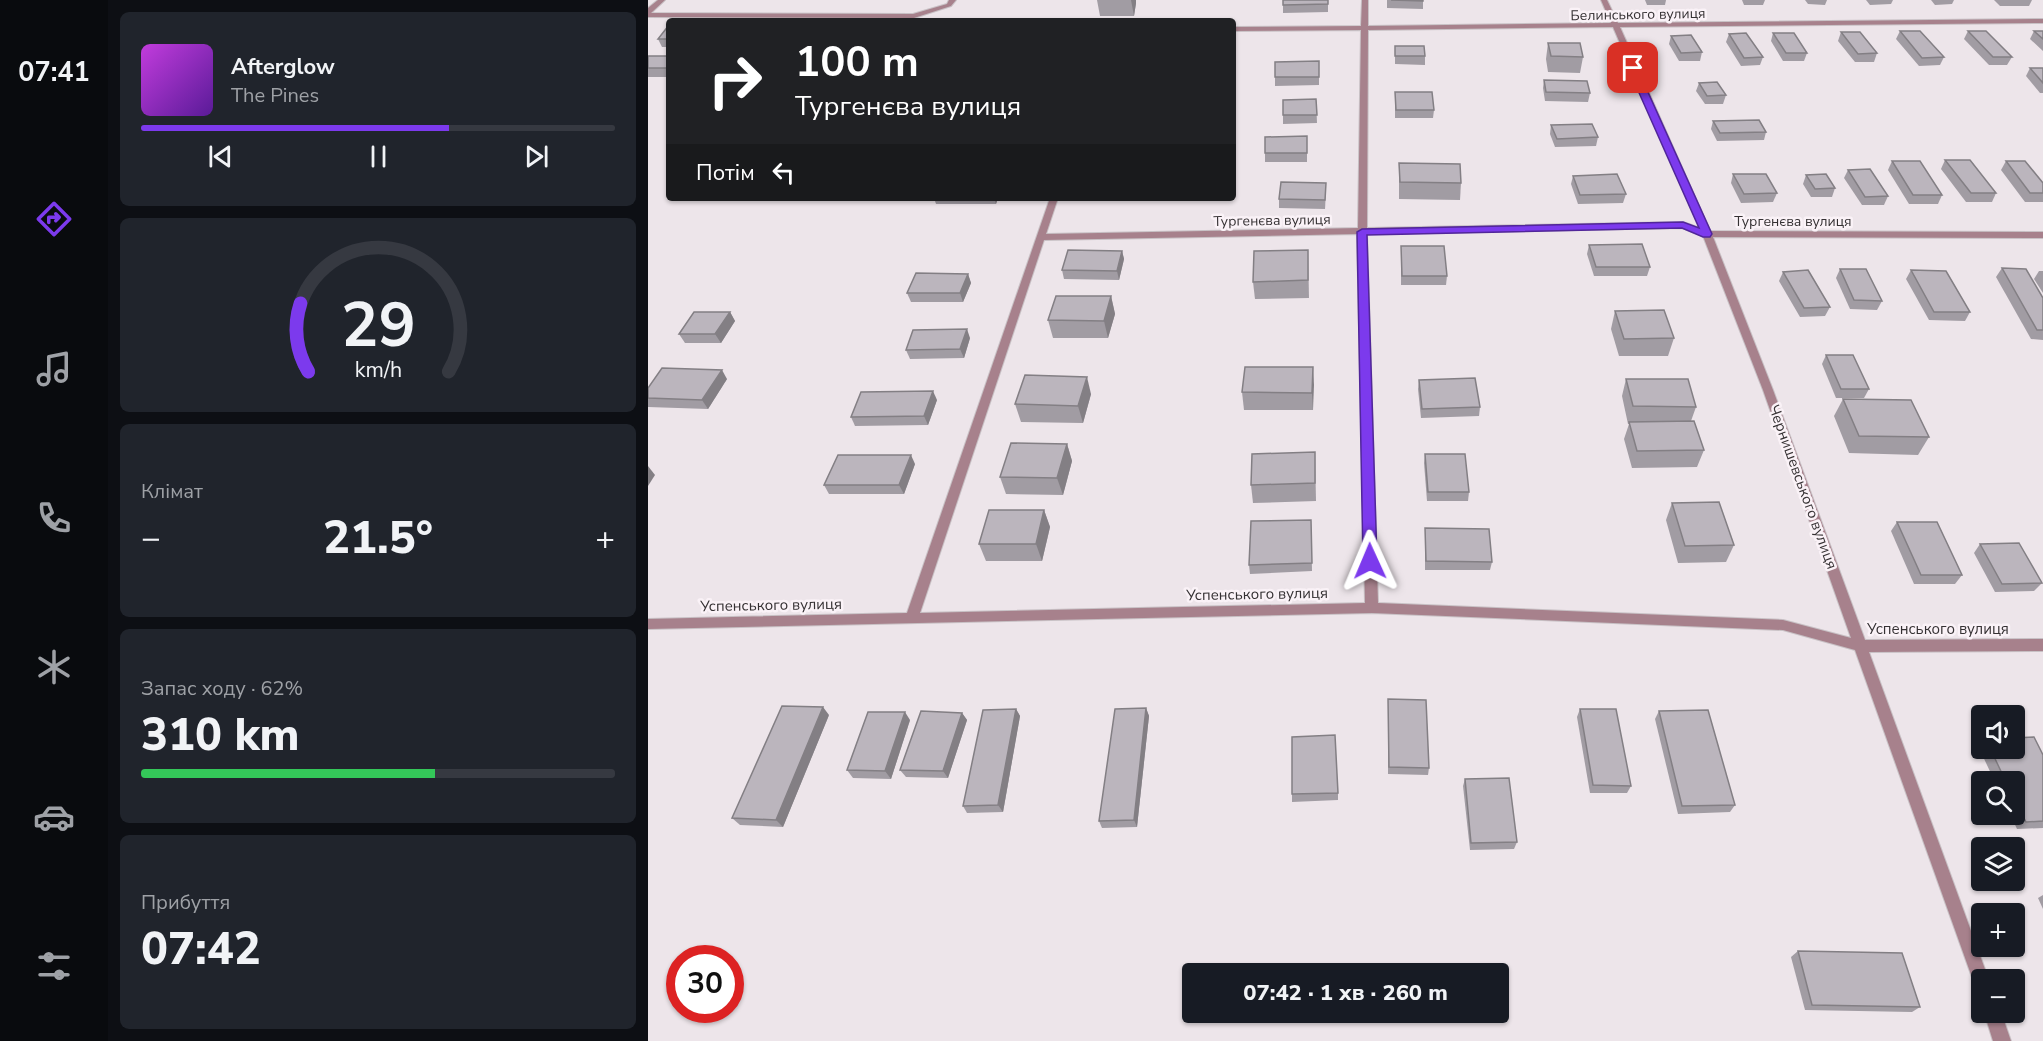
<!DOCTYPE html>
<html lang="uk">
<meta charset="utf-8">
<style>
:root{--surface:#171b24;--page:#20242c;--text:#f1f3f6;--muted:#9ea1a6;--line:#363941;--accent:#7c3aed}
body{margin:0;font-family:"Nunito Sans",sans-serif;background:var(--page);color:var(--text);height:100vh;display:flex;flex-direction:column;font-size:22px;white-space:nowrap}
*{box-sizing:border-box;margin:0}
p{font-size:20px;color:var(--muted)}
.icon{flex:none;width:33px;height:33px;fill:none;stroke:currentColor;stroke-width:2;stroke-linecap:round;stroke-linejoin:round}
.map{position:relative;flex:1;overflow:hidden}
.side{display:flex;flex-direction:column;gap:12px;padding:12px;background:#0d0f14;width:540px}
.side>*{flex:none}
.guide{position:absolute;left:18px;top:18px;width:570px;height:183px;border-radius:6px;box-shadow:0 2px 4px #0004;background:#202124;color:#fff;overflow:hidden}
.fabs{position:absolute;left:1323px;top:705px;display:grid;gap:12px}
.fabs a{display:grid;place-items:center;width:54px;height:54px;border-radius:6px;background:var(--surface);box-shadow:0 2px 4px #0004;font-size:30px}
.speed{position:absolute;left:18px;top:945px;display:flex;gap:12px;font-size:30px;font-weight:700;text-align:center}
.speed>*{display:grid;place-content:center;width:78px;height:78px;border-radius:50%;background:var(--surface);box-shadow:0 2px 4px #0004;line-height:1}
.speed .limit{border:9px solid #d22;background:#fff;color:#111}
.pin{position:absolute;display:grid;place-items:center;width:51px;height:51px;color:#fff;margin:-26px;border-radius:12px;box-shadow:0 3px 9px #0006}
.me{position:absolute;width:66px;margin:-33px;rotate:359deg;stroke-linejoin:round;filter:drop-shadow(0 0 4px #0008)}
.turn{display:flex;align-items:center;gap:21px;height:126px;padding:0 30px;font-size:27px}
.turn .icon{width:78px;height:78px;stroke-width:2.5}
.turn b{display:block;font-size:42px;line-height:51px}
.then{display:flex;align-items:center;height:57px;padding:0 30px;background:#0003;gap:12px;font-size:22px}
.big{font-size:45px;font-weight:800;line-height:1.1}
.side .tile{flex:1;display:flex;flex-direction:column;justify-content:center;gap:9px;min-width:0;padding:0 21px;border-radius:9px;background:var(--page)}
.side .dial{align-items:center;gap:0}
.dial svg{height:156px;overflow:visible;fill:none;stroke:var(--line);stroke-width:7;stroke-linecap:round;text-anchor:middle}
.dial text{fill:var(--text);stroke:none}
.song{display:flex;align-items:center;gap:18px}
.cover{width:72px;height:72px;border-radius:9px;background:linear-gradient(135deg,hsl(290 70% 55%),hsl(270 70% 35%))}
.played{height:6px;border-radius:3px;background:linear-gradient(90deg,var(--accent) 65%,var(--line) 65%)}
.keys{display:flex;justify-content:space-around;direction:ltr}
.heat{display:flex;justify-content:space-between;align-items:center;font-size:33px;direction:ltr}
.charge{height:9px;border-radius:4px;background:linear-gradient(90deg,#34c759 62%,var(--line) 0)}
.trip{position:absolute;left:534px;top:963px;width:327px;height:60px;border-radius:6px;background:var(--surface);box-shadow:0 2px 4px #0004;font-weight:800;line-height:60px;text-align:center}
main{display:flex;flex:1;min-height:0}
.menu{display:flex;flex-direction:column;width:108px;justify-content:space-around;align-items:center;background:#090b0e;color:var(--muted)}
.menu .icon{width:42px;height:42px}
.menu .on{color:var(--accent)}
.menu b{font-size:27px;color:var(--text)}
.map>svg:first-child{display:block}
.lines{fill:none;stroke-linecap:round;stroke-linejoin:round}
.minor-casing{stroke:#c8c1c5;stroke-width:2}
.minor{fill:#a7818c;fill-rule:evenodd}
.wall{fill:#a19ca3}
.shaded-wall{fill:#837f84}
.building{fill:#bbb5bd;stroke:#837f84;stroke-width:1.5}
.route{fill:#7c3aed;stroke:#51269a;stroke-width:1.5}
.labels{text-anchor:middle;stroke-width:5;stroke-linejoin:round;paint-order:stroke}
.far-street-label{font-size:14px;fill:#353133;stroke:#faf2f7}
.street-label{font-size:15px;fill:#353133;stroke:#faf2f7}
</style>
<main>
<nav class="menu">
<b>07:41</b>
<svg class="icon on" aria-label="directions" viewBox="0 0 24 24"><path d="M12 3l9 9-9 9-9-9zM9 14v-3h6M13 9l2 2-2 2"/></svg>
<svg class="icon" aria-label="music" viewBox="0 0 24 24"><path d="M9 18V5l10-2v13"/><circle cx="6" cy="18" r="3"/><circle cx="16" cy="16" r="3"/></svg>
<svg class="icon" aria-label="phone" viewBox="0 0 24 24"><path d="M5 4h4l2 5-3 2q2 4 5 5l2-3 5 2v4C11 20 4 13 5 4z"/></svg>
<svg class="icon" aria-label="climate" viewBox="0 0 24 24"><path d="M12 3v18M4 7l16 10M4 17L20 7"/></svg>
<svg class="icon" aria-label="car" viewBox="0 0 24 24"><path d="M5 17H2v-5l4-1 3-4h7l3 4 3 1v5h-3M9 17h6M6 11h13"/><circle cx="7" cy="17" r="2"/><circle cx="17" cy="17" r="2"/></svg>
<svg class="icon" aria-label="filters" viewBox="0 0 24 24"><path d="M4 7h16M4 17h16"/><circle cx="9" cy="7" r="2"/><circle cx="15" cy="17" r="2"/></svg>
</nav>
<section class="side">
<div class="tile">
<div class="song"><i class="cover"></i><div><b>Afterglow</b><p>The Pines</p></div></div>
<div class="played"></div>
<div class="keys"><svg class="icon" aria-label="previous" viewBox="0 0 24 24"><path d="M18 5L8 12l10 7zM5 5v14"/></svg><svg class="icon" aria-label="pause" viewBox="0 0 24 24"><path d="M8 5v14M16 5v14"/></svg><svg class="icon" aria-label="next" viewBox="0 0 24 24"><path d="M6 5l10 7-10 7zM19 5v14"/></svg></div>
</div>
<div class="tile dial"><svg viewBox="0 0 100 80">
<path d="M14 69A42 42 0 1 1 86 69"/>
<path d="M14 69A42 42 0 0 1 10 34" stroke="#7c3aed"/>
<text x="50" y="56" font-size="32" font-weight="700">29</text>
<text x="50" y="72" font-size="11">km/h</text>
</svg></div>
<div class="tile"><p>Клімат</p>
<div class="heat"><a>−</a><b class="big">21.5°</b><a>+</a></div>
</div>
<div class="tile"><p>Запас ходу · 62%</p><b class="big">310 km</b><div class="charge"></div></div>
<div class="tile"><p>Прибуття</p><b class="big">07:42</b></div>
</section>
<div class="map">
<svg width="1395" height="1041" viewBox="0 0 1395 1041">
<rect width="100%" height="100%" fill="#ede5ea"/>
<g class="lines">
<g class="minor-casing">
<g id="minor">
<path d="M10,0H17L3,13L265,14L299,4L301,0H308L303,6L266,18L0,17V8Z"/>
<path d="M714,0H720V26L963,23L953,0H959L970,23L1395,19V23L972,27L1062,231L1395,232V238L1065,237L1125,390L1217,640L1395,639V651L1221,652L1341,980H1334V991L1328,989L1326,983L1207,650L1135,630L724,613L0,629V619L259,613L402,198H410L398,234L710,228L713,30L585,31V27L713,26ZM965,27L1052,228L1035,222L719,228L720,30ZM1034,228L1055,236L1115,390L1203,638L1135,620L730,603L719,234ZM709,234L717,603L272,613L396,240Z"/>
<path d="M1336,1012H1353L1363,1041H1345Z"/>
</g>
</g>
<use href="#minor" class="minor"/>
</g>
<g class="wall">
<path d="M449,0H488V3L486,16H452Z"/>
<path d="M635,0H680V12L635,13Z"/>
<path d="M739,0H775V9L739,8Z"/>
<path d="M997,0H1018L1017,5H999Z"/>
<path d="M1094,0H1117L1115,5H1096Z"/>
<path d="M1157,0H1179L1177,5L1160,4Z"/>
<path d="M1218,0H1245L1243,4L1222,5Z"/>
<path d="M1283,0H1306L1304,4L1287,5Z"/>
<path d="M1346,0H1384L1381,6H1352Z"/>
<path d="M21,25V47H14L10,39Z"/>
<path d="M1252,31L1296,57L1292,65L1271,66L1248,39Z"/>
<path d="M1320,31L1364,57L1359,65H1341L1316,39Z"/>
<path d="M1386,31H1395V51L1382,39Z"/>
<path d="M1193,32L1229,53L1226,62H1207L1190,41Z"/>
<path d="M1125,33L1159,53L1156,61H1135L1123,41Z"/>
<path d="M1081,34L1115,57L1112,65L1093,66L1078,42Z"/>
<path d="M1023,36L1054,52L1052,61H1031L1021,44Z"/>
<path d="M900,43L935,57L932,73L900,72L898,59Z"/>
<path d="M747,46L777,56V65L747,64Z"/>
<rect x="0" y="56" width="21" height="21"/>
<path d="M671,61V85L627,86V77Z"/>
<path d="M1382,68H1395V93H1392L1378,76Z"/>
<path d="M896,80L942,93L940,102L897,101L895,88Z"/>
<path d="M1051,83L1078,95L1075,104H1057L1048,91Z"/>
<path d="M747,92L786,110L785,118H747Z"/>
<path d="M668,99L669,123L635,124V115Z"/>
<path d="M1065,121L1118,132L1116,140L1069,141L1063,129Z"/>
<path d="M903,125L950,137L948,146L907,147L902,134Z"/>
<path d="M659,145V162H617V153Z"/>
<path d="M1297,160L1348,193L1344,202H1318L1293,169Z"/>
<path d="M1244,161L1294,195L1290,204H1261L1240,170Z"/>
<path d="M1358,161L1395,183V202H1377L1353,170Z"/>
<path d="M751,163L813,183L812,200L751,199Z"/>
<path d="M1200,170L1240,196L1236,205H1214L1196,178Z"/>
<path d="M1085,174L1129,193L1125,202L1093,203L1083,183Z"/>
<path d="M1158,175L1187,188L1184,197H1163L1155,184Z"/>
<path d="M925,176L978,194L975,203L930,204L923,184Z"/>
<path d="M678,191L677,209L631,208V199Z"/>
<path d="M286,198H350L348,204H288Z"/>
<path d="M452,198H503V199H453Z"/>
<path d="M941,245L1002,267L999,276H946L939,254Z"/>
<path d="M753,246L799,276L798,285H753Z"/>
<path d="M660,250L661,298L607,299L605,282Z"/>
<path d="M474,251L476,259L471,280L416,279L414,270Z"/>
<path d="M1354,268L1395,298V340L1383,339L1348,277Z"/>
<path d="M1192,269L1234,301L1229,310L1202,309L1188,278Z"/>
<path d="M1263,270L1322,312L1317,321L1281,320L1258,279Z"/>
<path d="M1391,271H1395V293L1386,279Z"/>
<path d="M1135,272L1182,307L1177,316L1152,317L1131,281Z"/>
<path d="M320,274L323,283L315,302H263L259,293Z"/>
<path d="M463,296L467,314L460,338H405L400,320Z"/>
<path d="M967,311L1026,338L1020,356H971L963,329Z"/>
<path d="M82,312L87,321L73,343H37L31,334Z"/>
<path d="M322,338L316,358L262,359L258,350Z"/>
<path d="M1178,355L1221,389L1216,398H1188L1174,364Z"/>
<path d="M665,367V410H596L594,392Z"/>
<path d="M79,379L60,409L0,407V398Z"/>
<path d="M978,379L1048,407L1043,421L1056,450L1049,467L984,468L976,439L981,424H980L974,396Z"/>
<path d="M771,380L832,407L831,416L773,418L770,389Z"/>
<path d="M443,394L435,423L373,422L367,404Z"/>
<path d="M1195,399L1281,437L1270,455L1201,453L1186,416Z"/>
<path d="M289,400L280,425L207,426L203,417Z"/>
<path d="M419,444L424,461L415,495L358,494L352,477Z"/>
<path d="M667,452L668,501L605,503L603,485Z"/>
<path d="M777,454L821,492L820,501H779L776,463Z"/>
<path d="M267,464L256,494H181L176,485Z"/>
<path d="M1024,503L1086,545L1078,562L1030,563L1018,520Z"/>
<path d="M396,510L402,527L394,561H338L331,544Z"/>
<path d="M663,520L664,571L602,574L601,565Z"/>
<path d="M1249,522L1314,575L1307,584H1266L1243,531Z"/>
<path d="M777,528L844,562L842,570H777Z"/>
<path d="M1332,544L1394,583L1386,591L1347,592L1326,553Z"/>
<path d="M740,699L781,768L780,775L740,774Z"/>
<path d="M498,708L501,716L489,827L454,828L451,821Z"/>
<path d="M368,709L372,716L355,812L319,813L315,806Z"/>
<path d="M932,709L983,786L979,793H942L929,717Z"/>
<path d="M1011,711L1087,805L1082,812L1030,814L1007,719Z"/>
<path d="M314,713L319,720L300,778L258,777L252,770Z"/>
<path d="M181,715L135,827L92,825L84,818Z"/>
<path d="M262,720L243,779L205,778L199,770Z"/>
<path d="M1334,742V748H1366L1395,755V828L1369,829L1362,814H1366V782H1347L1330,746Z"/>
<path d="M817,779L869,842L866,849L822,850L815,786Z"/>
<path d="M690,793V800L644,802V794Z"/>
<path d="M1395,895V909L1390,898Z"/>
<path d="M1150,951L1272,1007L1264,1012L1157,1010L1143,957Z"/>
</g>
<g class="shaded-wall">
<path d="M483,0H488V3L486,16Z"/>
<path d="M346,198H350L348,204Z"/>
<path d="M474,251L476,259L471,280L469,271Z"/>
<path d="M320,274L323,283L315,302L312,293Z"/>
<path d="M463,296L467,314L460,338L456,321Z"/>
<path d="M82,312L87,321L73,343L67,334Z"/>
<path d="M319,329L322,338L316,358L312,349Z"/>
<path d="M665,367L666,385L665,410L664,393Z"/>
<path d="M74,370L79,379L60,409L54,400Z"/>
<path d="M439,377L443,394L435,423L430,406Z"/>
<path d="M285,391L289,400L280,425L276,416Z"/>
<path d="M419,444L424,461L415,495L409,478Z"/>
<path d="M263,455L267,464L256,494L251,485Z"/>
<path d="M0,466L7,475L0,486Z"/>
<path d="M396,510L402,527L394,561L388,544Z"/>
<path d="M175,707L181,715L135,827L128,820Z"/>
<path d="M498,708L501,716L489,827L486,820Z"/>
<path d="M368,709L372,716L355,812L350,805Z"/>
<path d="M257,712L262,720L243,779L237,771Z"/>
<path d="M314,713L319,720L300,778L295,771Z"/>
</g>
<g class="building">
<path d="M635,0H680V4L635,5Z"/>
<path d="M743,0H775V1Z"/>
<path d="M21,25V39H10Z"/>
<path d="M1252,31H1272L1296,57L1274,58Z"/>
<path d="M1320,31H1338L1364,57H1345Z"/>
<path d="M1386,31H1395V39Z"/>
<path d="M1193,32H1212L1229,53L1210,54Z"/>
<path d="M1098,33L1115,57L1096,58L1081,34Z"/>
<path d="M1125,33H1146L1159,53H1138Z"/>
<path d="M1043,35L1054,52L1033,53L1023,36Z"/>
<path d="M900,43H932L935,57L903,56Z"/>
<path d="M747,46H776L777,56H747Z"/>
<path d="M0,56H21V66L19,68H0Z"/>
<path d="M671,61V77H627V62Z"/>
<path d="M1382,68H1395V83Z"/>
<path d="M896,80L939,81L942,93L898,92Z"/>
<path d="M1069,82L1078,95L1059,96L1051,83Z"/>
<path d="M747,92H784L786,110H748Z"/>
<path d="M668,99L669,115H635V100Z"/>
<path d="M1111,120L1118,132L1072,133L1065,121Z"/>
<path d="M944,124L950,137L909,139L903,125Z"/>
<path d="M659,136V153H617V137Z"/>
<path d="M1297,160H1322L1348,193H1323Z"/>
<path d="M1244,161H1272L1294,195H1265Z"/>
<path d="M1358,161H1377L1395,183V193H1382Z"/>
<path d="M751,163L812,164L813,183L752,182Z"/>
<path d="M1222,169L1240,196L1217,197L1200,170Z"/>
<path d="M969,174L978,194L932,195L925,176Z"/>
<path d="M1085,174H1118L1129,193L1096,194Z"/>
<path d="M1178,174L1187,188L1167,189L1158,175Z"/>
<path d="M633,182L678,183L677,200L631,199Z"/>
<path d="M994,244L1002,267H948L941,245Z"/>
<path d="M753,246H796L799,276H754Z"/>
<path d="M420,250L474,251L469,271L414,270Z"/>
<path d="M660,250V280L605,282L606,251Z"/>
<path d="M1354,268L1378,269L1395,298V330H1389Z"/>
<path d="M1192,269H1218L1234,301L1206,300Z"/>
<path d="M1160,270L1182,307L1156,308L1135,272Z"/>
<path d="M1263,270L1298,271L1322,312H1286Z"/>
<path d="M268,273L320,274L312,293H259Z"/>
<path d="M408,296H463L456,321L400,320Z"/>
<path d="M1016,310L1026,338L976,339L967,311Z"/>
<path d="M46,312H82L67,334H31Z"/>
<path d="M319,329L312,349L258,350L265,330Z"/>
<path d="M1178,355H1205L1221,389H1193Z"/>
<path d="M597,367H665L664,393L594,392Z"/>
<path d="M14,368L74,370L54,400L0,398V388Z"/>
<path d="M377,375L439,377L430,406L367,404Z"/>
<path d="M827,378L832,407L774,409L771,380Z"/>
<path d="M978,379H1040L1048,407L985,406Z"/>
<path d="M285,391L276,416L203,417L213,392Z"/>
<path d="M1195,399L1263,400L1281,437L1211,436Z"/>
<path d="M1046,421L1056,450L989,451L981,422Z"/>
<path d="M363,443L419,444L409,478L352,477Z"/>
<path d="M667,452V483L603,485L604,454Z"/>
<path d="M777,454H817L821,492H780Z"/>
<path d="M190,455H263L251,485H176Z"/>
<path d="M1071,502L1086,545L1037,546L1024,503Z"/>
<path d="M341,510H396L388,544H331Z"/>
<path d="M663,520L664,563L601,565L603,521Z"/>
<path d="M1249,522H1289L1314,575H1273Z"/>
<path d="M777,528L841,529L844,562L778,561Z"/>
<path d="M1371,543L1394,583L1354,584L1332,544Z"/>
<path d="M740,699L778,700L781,768L741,767Z"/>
<path d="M134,706L175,707L128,820L84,818Z"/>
<path d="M498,708L486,820L451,821L467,709Z"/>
<path d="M368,709L350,805L315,806L335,710Z"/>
<path d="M932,709H968L983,786L945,785Z"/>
<path d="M1060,710L1087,805L1034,806L1011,711Z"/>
<path d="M273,711L314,713L295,771L252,770Z"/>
<path d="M220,712H257L237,771L199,770Z"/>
<path d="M687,735L690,793L644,794V737Z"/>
<path d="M1386,737L1395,755V821L1378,822L1366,799V782H1358L1342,748H1366V738Z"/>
<path d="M861,778L869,842L823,843L817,779Z"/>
<path d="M1150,951L1254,953L1272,1007L1164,1005Z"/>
</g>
<path class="route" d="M982,66L989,68L1064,234L1062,237H1055L1034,228L719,235L729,561L727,565H717L715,561L709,232L714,229L1035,222L1051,228L980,68Z"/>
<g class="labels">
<g class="far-street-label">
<text transform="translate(990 14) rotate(-1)" y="5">Белинського вулиця</text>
<text transform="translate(624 220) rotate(-1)" y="5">Тургенєва вулиця</text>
<text x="1145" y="226">Тургенєва вулиця</text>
</g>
<g class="street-label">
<text transform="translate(1155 487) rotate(70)" y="5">Чернишевського вулиця</text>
<text transform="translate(609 594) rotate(-1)" y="5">Успенського вулиця</text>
<text transform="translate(123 605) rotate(-1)" y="5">Успенського вулиця</text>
<text x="1290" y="634">Успенського вулиця</text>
</g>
</g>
</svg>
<div class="fabs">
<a><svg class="icon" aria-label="sound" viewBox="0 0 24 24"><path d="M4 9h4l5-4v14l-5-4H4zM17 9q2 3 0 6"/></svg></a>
<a><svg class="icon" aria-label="search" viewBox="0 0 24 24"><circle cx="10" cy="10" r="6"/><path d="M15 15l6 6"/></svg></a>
<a><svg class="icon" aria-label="layers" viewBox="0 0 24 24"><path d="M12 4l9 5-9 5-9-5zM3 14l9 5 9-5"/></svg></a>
<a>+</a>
<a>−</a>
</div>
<div class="speed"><div class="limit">30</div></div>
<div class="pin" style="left:985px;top:68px;background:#d93025"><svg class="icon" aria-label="arrive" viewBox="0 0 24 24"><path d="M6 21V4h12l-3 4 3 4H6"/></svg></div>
<svg class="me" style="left:722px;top:561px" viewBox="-20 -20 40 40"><path d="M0-17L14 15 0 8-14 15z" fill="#7c3aed" stroke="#fff" stroke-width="4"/></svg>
<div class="trip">07:42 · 1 хв · 260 m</div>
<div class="guide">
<div class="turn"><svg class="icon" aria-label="right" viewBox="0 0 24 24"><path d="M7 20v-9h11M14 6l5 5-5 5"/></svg><div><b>100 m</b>Тургенєва вулиця</div></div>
<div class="then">Потім<svg class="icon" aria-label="left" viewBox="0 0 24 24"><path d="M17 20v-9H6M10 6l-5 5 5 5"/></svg></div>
</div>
</div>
</main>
